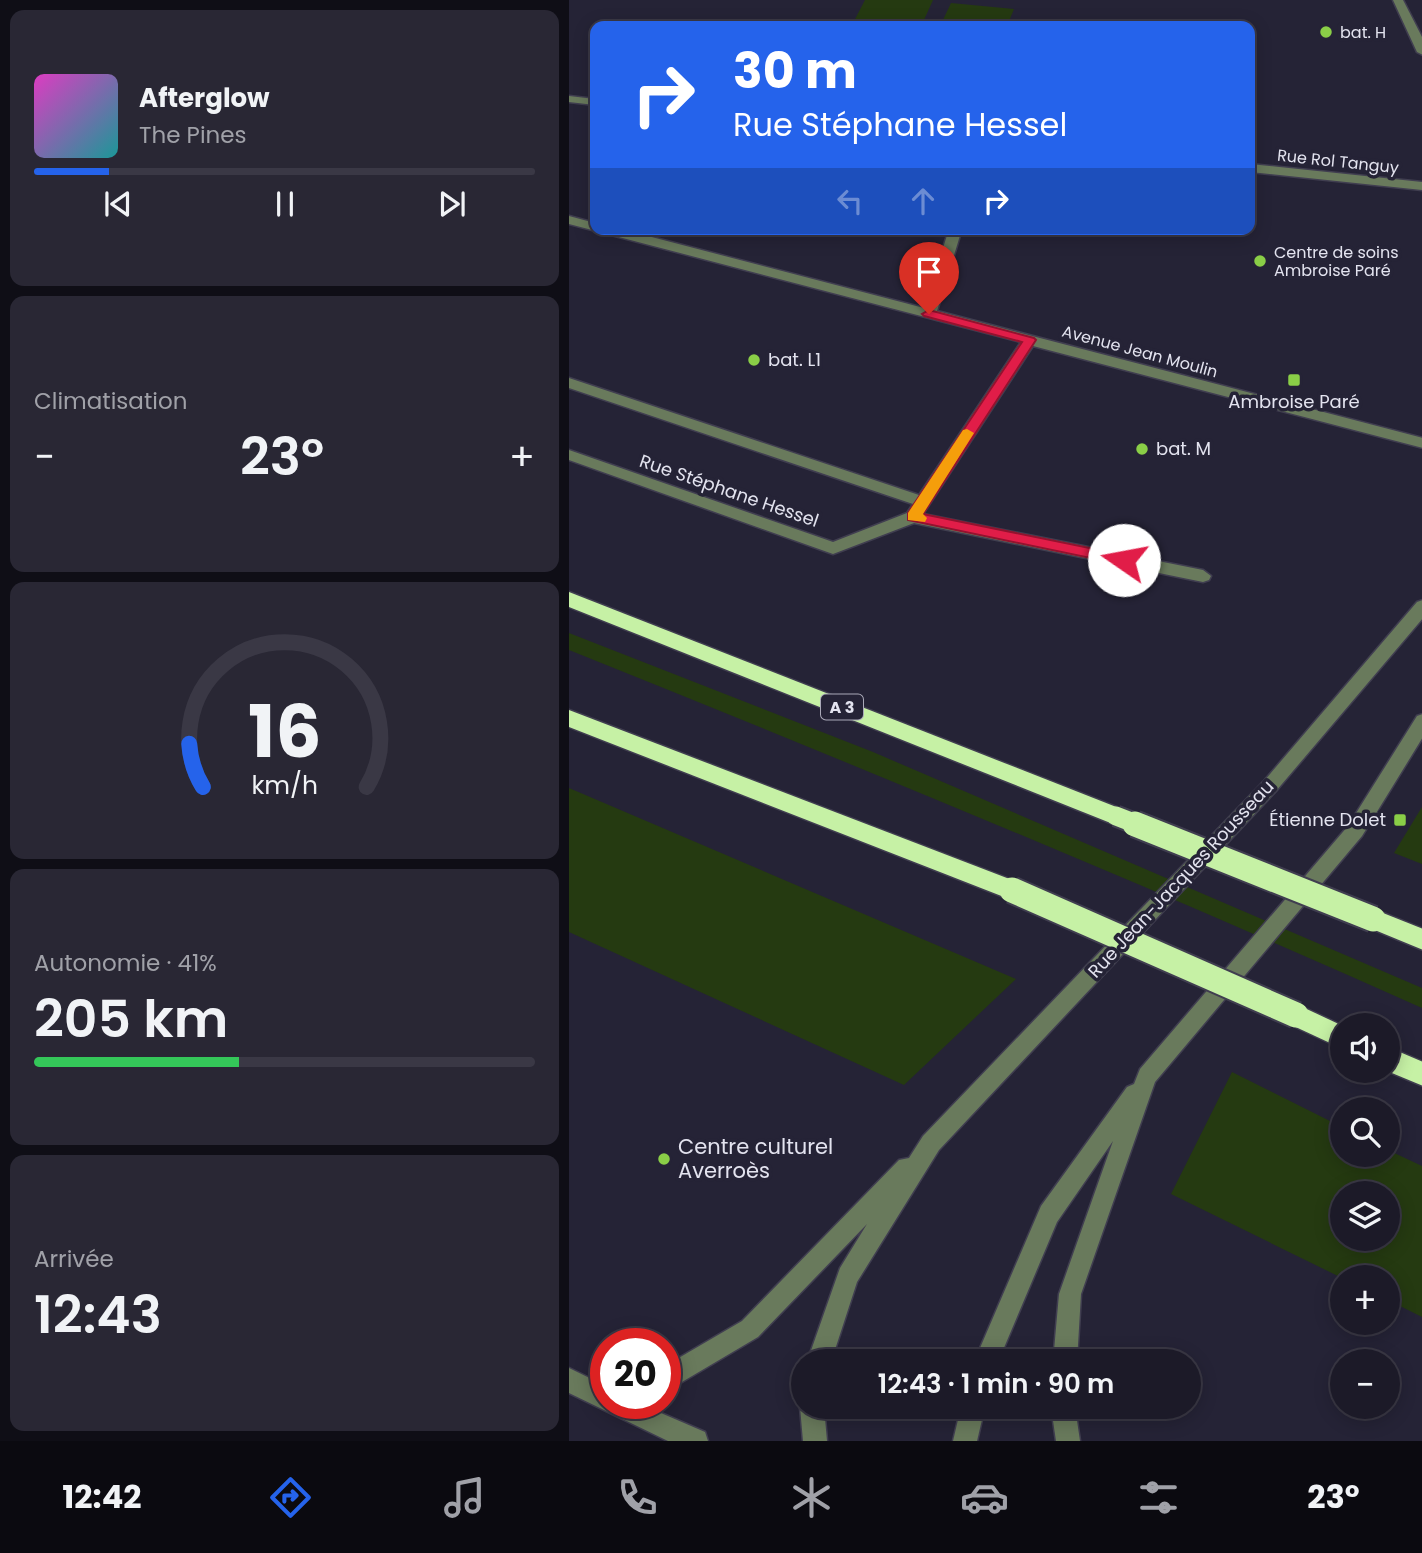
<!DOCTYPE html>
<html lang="fr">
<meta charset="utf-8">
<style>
:root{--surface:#1c1a28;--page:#292734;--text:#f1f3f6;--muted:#a0a1a8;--line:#3a3845;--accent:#2563eb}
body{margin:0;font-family:Poppins,sans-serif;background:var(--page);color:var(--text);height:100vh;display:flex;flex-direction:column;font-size:26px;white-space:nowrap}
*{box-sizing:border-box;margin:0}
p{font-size:23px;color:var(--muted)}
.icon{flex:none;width:38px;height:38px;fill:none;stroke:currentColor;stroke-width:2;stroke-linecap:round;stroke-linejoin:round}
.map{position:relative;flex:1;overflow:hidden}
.side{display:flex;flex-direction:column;gap:10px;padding:10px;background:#0f0e16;width:569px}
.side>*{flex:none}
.banner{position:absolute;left:21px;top:21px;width:665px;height:214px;border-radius:14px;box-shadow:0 4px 18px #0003,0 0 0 2px var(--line);background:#2563eb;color:#fff;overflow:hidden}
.controls{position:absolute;left:761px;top:1013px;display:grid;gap:14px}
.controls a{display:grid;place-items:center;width:70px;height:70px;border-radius:50%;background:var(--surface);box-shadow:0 4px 18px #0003,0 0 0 2px var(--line);font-size:35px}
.speed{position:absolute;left:21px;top:1328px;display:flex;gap:14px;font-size:35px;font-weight:700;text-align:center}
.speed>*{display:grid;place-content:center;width:91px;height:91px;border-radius:50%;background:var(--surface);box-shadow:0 4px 18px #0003,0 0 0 2px var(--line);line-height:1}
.speed .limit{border:10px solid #d22;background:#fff;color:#111}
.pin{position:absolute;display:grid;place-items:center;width:60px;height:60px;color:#fff;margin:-72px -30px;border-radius:50% 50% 50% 0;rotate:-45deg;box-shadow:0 0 7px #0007}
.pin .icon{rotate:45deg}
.me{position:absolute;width:77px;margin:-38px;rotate:282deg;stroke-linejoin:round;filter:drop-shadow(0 0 5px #0008)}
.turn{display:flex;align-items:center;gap:24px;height:147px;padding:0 28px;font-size:32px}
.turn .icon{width:91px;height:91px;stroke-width:2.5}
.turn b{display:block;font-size:49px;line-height:60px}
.lanes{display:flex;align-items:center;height:66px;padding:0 28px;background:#0003;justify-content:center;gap:35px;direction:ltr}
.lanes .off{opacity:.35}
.big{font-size:52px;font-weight:600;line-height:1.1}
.side .card{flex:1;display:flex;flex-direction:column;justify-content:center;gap:10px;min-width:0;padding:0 24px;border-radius:14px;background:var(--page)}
.side .dial{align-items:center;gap:0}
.dial svg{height:182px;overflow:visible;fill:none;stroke:var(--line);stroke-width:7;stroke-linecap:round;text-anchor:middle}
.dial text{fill:var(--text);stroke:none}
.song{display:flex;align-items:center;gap:21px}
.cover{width:84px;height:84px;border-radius:10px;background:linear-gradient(135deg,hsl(310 70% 55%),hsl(180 70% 35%))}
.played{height:7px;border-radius:4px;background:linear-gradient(90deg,var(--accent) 15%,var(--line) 15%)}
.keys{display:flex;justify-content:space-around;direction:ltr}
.heat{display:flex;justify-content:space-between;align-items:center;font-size:38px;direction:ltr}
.charge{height:10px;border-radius:5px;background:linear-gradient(90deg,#34c759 41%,var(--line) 0)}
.trip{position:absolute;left:222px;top:1349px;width:410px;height:70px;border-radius:35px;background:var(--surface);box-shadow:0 4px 18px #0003,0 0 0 2px var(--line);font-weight:600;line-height:70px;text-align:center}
.dock{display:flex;height:112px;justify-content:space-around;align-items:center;background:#0b0a10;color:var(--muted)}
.dock .icon{width:49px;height:49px}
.dock .active{color:var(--accent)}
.dock b{font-size:32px;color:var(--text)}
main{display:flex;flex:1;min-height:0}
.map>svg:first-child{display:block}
.green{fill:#253a11;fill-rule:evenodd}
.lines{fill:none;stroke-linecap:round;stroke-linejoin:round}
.minor-casing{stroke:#403e50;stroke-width:3}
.highway-casing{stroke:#403e50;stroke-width:3}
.minor{fill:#697a5c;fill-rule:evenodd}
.highway{fill:#c6f1a5;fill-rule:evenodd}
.highway-bridge-far1-casing{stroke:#403e50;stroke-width:23;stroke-linecap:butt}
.highway-bridge-casing{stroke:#403e50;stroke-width:29;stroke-linecap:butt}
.highway-bridge-far1{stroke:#c6f1a5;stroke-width:19}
.highway-bridge{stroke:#c6f1a5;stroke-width:25}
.route{fill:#e11d48;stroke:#92132f;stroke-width:2}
.slow{fill:#f59e0b}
.poi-dot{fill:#8ace47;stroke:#252336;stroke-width:2.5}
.labels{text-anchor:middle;stroke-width:7;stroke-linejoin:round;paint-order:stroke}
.far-poi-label{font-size:16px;fill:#e3e3ef;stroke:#252336;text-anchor:start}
.far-street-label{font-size:16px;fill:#e3e3ef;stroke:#252336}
.shield{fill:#252336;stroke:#aaa9b8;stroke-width:2}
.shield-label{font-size:16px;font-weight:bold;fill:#e3e3ef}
.poi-label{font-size:18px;fill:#e3e3ef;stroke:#252336;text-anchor:start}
.street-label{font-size:18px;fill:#e3e3ef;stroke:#252336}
.near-poi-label{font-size:21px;fill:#e3e3ef;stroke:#252336;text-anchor:start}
</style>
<main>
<section class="side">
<div class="card">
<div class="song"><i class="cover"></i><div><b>Afterglow</b><p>The Pines</p></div></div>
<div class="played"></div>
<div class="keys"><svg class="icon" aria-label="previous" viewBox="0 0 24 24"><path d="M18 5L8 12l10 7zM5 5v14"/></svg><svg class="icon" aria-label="pause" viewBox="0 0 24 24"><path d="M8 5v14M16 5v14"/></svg><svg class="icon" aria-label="next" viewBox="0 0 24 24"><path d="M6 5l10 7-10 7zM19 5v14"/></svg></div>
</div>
<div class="card"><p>Climatisation</p>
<div class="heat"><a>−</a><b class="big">23°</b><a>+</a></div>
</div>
<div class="card dial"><svg viewBox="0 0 100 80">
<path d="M14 69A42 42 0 1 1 86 69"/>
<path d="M14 69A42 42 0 0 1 8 50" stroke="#2563eb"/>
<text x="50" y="56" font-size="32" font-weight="700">16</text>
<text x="50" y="72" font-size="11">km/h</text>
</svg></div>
<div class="card"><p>Autonomie · 41%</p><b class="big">205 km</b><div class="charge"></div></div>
<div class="card"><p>Arrivée</p><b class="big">12:43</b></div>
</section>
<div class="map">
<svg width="854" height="1441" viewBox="0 0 854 1441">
<rect width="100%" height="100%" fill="#252336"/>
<g class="green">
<path d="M296,0H364L355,20L373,22L382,3L445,9L438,26H337L285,21Z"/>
<path d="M0,633L304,752L853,988V1008C571,882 286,765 0,650Z"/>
<path d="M0,788L447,979L335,1085L0,932Z"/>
<path d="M853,807V864L825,853Z"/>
<path d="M663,1072L773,1127L774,1155H819V1150L853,1166V1317L819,1300V1278H773L602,1194ZM774,1194H819V1239H774Z"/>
</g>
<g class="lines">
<g class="minor-casing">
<g id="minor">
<path d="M824,0H834L854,39V55L848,52Z"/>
<path d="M0,96L26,99V105L0,102Z"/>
<path d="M681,164L854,182V190L681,172Z"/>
<path d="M0,216L26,223V229H52L355,308L380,229H393L368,311L854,438V448L464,346L354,514L634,570L642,576L640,580L634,582L345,523L264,554L0,460V450L264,542L338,513L344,504L0,388V378L350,495L452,342L0,224Z"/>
<path d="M854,600V618L707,791L370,1150L288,1282L262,1362H238L271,1268L298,1224L189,1337L96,1392V1366L173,1321L330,1160L340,1158L354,1136L695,781L848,602Z"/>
<path d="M854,714V737L793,836L586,1082L512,1294L508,1362H484L490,1294L544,1141L488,1222L429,1362H405L472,1206L558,1087L565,1084L571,1069L779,826L848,716Z"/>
<path d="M0,1368L37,1386V1404H71L136,1432L139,1441H99L0,1393Z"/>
<path d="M234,1399V1407H255L258,1441H234L231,1407Z"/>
<path d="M392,1407H416L408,1441H384Z"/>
<path d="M482,1407H506L511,1441H487Z"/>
</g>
</g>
<g class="highway-casing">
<g id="highway">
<path d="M0,592L555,810L558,816L555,822L547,825L539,822L0,607Z"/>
<path d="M0,710L451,883L454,890L451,897L443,900L435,897L0,727Z"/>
<path d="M804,909L854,929V950L796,926L792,919L796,912Z"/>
<path d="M727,1004L774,1026V1049L718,1023L715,1015L718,1007Z"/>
<path d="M819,1047L854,1062V1086L818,1071Z"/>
</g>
</g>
<use href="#minor" class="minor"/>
<use href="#highway" class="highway"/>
<g class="highway-bridge-far1-casing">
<path id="highway-bridge-far1" d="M547,816L570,825"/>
</g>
<g class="highway-bridge-casing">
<g id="highway-bridge">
<path d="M566,824L804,919"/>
<path d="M443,890L727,1015"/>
</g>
</g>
<use href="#highway-bridge-far1" class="highway-bridge-far1"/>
<use href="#highway-bridge" class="highway-bridge"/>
</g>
<path class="route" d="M360,310L465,338L467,340L354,514L555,555L560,556L562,560L560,564L555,565L339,520V513L453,342L355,316L353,314Z"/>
<path class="slow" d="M398,429L405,433L354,514L358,518L356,522L339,520V513L394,430Z"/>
<g class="poi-dot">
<circle cx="757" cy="32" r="7"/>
<circle cx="691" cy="261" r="7"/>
<circle cx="185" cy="360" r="7"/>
<rect x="718" y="373" width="14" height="14" rx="3.5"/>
<circle cx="573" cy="449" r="7"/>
<rect x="824" y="813" width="14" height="14" rx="3.5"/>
<circle cx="95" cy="1159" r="7"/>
</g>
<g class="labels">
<g class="far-poi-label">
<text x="771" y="38">bat. H</text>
<text x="705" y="258">Centre de soins<tspan x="705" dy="18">Ambroise Paré</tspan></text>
</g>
<g class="far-street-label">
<text transform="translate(769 161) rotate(6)" y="6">Rue Rol Tanguy</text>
<text transform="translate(571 351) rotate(15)" y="6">Avenue Jean Moulin</text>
</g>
<rect class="shield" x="252" y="694.5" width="42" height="25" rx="5"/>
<g class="shield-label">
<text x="273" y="713">A 3</text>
</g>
<g class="poi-label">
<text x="199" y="366">bat. L1</text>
<text x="725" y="408" text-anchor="middle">Ambroise Paré</text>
<text x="587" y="455">bat. M</text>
<text x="817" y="826" text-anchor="end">Étienne Dolet</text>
</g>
<g class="street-label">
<text transform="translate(160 491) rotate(19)" y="6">Rue Stéphane Hessel</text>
<text transform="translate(612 879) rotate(-47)" y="6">Rue Jean-Jacques Rousseau</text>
</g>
<g class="near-poi-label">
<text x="109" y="1154">Centre culturel<tspan x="109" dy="24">Averroès</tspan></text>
</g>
</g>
</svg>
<div class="controls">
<a><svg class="icon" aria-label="sound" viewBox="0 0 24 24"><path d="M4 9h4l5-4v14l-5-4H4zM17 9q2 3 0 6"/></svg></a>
<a><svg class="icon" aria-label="search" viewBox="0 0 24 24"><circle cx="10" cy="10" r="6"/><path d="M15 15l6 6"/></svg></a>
<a><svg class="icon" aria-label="layers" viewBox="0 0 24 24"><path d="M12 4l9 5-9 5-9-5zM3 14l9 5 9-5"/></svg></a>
<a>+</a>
<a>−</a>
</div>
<div class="speed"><div class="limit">20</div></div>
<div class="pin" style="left:360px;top:314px;background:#d93025"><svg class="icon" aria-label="arrive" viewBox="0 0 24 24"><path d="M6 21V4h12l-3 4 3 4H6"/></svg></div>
<svg class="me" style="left:555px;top:560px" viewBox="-20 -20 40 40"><circle r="19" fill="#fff"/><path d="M0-13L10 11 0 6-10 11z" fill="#e11d48"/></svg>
<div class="trip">12:43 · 1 min · 90 m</div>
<div class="banner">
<div class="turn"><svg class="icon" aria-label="right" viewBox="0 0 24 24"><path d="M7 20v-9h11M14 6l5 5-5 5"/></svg><div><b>30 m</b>Rue Stéphane Hessel</div></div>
<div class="lanes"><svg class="icon off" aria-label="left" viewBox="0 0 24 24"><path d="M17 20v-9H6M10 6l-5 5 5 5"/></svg><svg class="icon off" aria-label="ahead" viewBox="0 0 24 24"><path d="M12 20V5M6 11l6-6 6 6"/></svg><svg class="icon" aria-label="right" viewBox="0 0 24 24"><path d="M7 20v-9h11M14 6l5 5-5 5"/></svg></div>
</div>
</div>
</main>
<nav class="dock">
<b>12:42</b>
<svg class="icon active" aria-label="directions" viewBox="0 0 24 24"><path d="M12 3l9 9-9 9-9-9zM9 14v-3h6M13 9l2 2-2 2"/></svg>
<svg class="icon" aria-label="music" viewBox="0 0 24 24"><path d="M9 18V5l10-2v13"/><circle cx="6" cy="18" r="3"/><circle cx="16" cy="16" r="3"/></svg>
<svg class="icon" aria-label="phone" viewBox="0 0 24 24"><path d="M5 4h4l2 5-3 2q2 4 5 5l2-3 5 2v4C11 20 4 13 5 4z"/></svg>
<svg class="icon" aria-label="climate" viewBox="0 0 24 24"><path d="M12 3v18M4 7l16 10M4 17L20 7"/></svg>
<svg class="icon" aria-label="car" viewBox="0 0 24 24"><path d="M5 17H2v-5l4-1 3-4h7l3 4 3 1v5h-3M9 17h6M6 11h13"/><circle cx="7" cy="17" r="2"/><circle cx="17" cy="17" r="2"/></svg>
<svg class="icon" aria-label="filters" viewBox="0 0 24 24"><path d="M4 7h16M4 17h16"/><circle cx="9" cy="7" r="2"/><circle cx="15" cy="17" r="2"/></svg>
<b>23°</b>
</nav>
